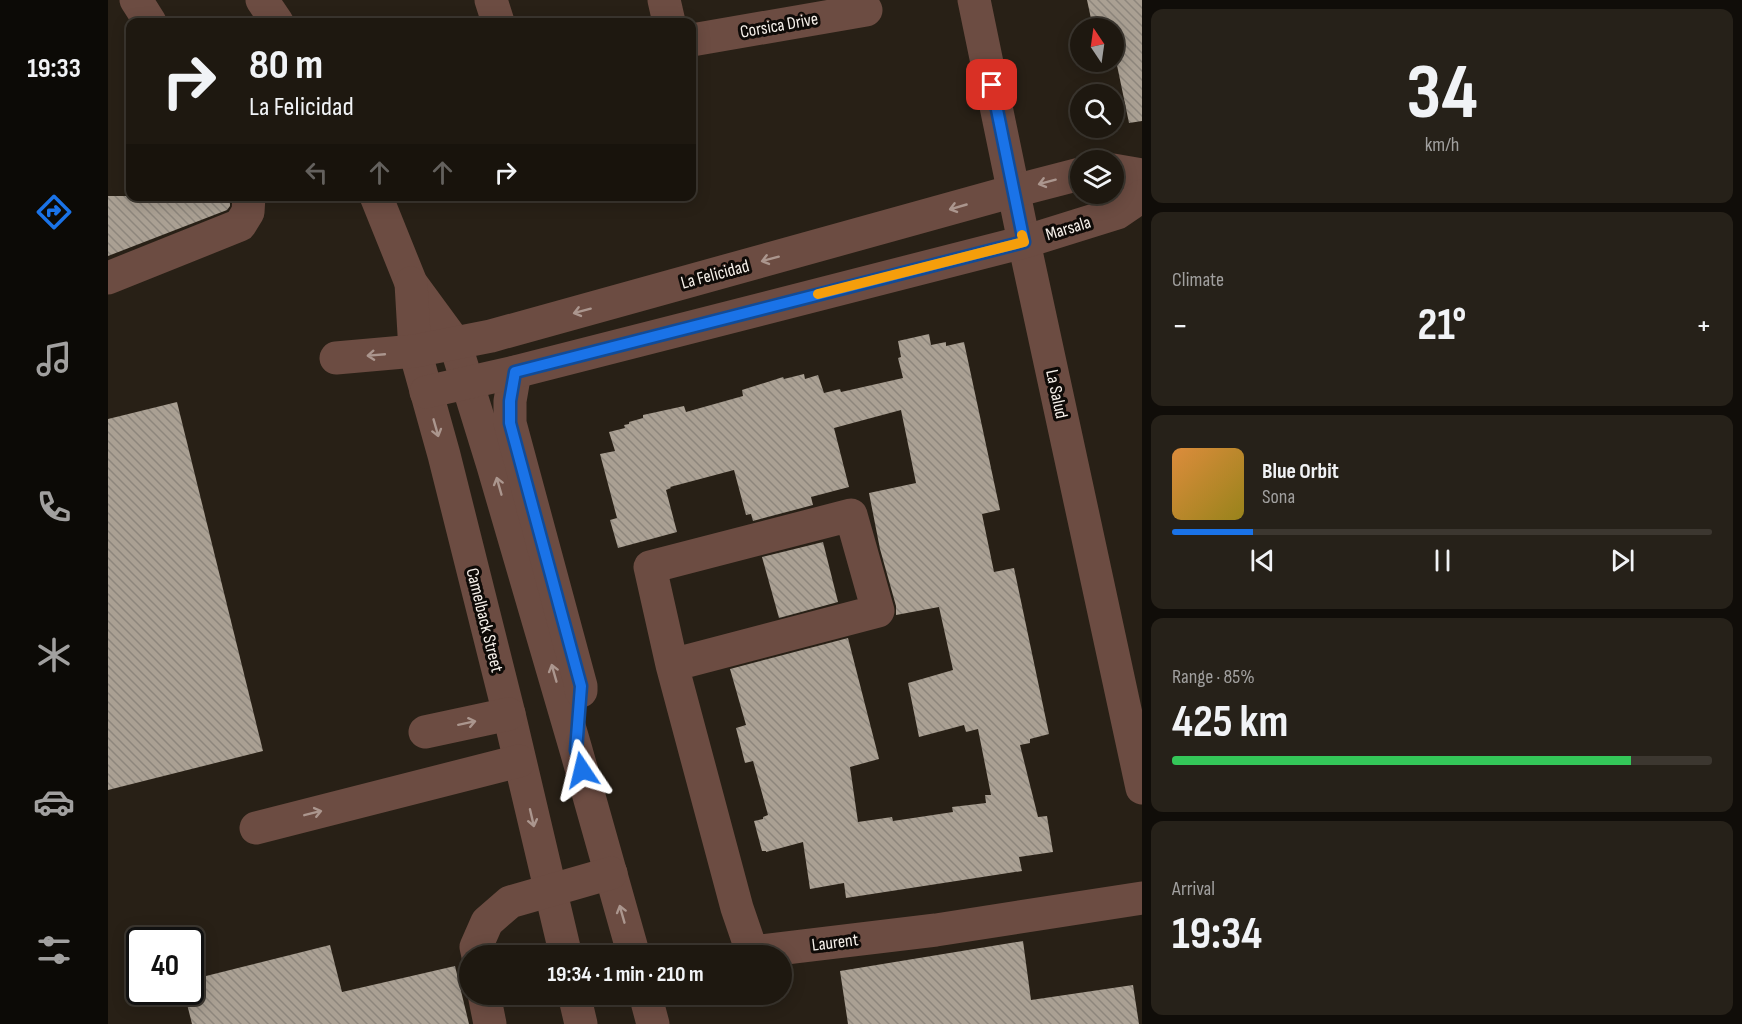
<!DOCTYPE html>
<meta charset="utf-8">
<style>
:root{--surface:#1e1810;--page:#262119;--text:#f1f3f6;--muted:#a1a09f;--line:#3c3730;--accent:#1a73e8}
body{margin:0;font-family:"Sofia Sans Condensed",sans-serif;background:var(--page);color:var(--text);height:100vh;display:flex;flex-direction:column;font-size:22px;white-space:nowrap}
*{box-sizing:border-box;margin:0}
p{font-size:20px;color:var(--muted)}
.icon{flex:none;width:33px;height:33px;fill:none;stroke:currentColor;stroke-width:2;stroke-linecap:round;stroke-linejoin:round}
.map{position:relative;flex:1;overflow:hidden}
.panel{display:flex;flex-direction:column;gap:9px;padding:9px;background:#100d09;width:600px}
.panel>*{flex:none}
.guide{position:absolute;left:18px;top:18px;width:570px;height:183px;border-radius:12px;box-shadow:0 3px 15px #0003,0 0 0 2px var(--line);background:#1e1810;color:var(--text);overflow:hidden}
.needle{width:39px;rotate:347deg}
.tools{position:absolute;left:962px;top:18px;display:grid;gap:12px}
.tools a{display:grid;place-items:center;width:54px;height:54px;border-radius:50%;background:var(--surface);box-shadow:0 3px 15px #0003,0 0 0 2px var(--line);font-size:30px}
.speed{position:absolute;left:18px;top:927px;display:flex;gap:12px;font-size:30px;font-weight:700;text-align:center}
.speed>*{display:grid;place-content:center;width:78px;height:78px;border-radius:50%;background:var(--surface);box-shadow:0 3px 15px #0003,0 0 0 2px var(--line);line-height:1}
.speed .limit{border:3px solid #111;border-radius:9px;background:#fff;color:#111}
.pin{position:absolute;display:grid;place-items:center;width:51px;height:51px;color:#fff;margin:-26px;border-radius:12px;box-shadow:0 3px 9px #0006}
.me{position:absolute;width:66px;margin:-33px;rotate:350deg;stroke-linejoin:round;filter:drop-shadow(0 0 4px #0008)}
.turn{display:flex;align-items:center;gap:21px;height:126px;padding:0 24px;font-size:27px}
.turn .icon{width:78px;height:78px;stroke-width:2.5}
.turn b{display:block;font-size:42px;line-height:51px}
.lanes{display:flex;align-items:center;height:57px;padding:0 24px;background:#0003;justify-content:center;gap:30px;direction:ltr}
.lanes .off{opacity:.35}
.big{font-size:45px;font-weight:700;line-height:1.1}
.panel .widget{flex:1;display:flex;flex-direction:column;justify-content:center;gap:9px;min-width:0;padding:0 21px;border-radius:12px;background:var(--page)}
.panel .dial{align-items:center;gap:0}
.dial b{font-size:78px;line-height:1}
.song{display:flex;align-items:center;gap:18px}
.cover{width:72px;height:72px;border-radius:9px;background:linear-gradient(135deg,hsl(30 70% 55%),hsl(50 70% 35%))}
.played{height:6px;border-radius:3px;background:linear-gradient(90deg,var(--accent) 15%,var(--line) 15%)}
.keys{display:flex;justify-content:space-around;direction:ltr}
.heat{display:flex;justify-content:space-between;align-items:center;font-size:33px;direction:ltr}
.charge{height:9px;border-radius:4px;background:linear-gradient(90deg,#34c759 85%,var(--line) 0)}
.trip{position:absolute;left:351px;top:945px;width:333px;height:60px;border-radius:30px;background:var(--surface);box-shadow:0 3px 15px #0003,0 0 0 2px var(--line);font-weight:700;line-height:60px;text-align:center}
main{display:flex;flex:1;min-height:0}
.dock{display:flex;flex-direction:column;width:108px;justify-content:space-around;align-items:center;background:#0c0a06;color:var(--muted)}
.dock .icon{width:42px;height:42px}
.dock .active{color:var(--accent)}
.dock b{font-size:27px;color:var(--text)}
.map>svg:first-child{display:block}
.building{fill:url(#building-back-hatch)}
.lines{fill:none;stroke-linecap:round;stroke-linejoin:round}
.minor{stroke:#6c4c42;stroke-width:33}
.oneway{stroke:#ab968e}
.route-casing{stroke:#114b97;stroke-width:15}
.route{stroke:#1a73e8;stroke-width:10}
.slow{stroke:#f59e0b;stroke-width:10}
.labels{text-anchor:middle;stroke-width:6;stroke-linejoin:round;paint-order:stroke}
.street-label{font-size:18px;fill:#f7f1eb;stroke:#0e0a07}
</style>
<main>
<nav class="dock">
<b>19:33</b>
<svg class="icon active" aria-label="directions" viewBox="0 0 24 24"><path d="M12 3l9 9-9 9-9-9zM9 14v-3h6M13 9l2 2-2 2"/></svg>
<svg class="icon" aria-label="music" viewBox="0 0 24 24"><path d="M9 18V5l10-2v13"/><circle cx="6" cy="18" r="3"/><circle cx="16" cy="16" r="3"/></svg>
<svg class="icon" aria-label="phone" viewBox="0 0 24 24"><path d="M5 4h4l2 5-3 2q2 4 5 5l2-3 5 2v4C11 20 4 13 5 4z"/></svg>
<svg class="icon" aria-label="climate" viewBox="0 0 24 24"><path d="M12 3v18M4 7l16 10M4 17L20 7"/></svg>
<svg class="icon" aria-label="car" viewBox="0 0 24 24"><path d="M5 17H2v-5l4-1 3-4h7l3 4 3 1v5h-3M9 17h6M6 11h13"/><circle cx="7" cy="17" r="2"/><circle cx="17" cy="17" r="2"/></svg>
<svg class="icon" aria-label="filters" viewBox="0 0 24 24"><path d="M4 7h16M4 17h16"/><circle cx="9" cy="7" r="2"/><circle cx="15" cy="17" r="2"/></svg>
</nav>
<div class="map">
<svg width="1034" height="1024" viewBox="0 0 1034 1024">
<defs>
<pattern id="building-back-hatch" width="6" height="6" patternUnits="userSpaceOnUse" patternTransform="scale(1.5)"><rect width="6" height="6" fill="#aaa093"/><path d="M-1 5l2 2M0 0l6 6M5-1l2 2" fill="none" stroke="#8d867c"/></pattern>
</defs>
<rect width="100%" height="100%" fill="#282016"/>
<g class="building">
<path d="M979,0H1034V121L1021,123L1005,46V28H985Z"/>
<path d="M0,196H122V206L119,210L0,256Z"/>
<path d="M821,334L823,345L838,342V346L856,342L892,510L874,514L886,572L906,568L941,734L922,739V743L912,745L930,817L939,816L945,852L911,857L914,871L738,898L736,883L702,889L695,842L658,852V851H654L646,821L655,819V817L660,815L645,761L637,763L628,728L638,725L622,669L740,638L771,759L742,767L750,822L784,817L785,821L845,812L844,807L878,803L877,795H883L870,729L858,732L856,725L811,737L800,683L845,670L831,607L788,615V606L772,549L761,493L808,483L793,410L726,428L741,487L703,497L705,505L645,521L643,514L638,515L626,470L562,487L563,488L558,490L569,532L510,548L502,520L509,518L492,454L507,451L501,432L517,428L516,425L521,424V422L535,418V415L576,406L578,412L635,396L634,390L675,377L676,379L696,374L697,379L710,375L716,393L732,389L733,392L795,378L790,358L793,357L790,341Z"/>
<path d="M69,402L155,751L0,790V419Z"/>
<path d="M715,542L730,602L671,618L654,557Z"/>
<path d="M915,941L923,1000L1025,985L1031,1024H740L732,971Z"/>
<path d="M222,945L234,992L347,966L361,1024H84L76,992H82V980Z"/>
</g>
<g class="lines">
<g class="minor">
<path d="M28,0L42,22"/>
<path d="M154,0L169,22"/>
<path d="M383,0L390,22"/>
<path d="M556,0L561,22"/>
<path d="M866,0L916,242L1034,788"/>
<path d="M584,40L758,10"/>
<path d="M1005,170L1034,175"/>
<path d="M268,196L303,283L347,343L385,466L468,750L526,956"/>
<path d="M0,278L132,225L140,212L141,196"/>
<path d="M303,283L307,351L336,455L401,714L458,956"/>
<path d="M228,358L307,351L383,336L906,191L972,174"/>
<path d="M407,372L402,401V423L473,686V691"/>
<path d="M318,392L407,372L916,242L1009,213L1034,196"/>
<path d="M564,665L770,611L743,515L542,567L564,665L629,908L644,952L828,930L1034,898"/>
<path d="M317,732L401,714"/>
<path d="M148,828L411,761"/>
<path d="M370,956L368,947L379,922L402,902L503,873"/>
<path d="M376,994L382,1024"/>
<path d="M466,994L473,1024"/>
<path d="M537,994L545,1024"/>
</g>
</g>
<defs><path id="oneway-shaft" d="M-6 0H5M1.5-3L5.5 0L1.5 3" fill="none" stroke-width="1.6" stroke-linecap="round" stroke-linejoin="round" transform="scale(1.5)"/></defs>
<g class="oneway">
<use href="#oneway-shaft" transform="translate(939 182) rotate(165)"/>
<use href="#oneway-shaft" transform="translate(850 207) rotate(164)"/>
<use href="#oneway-shaft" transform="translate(662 259) rotate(165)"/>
<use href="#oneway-shaft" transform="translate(474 311) rotate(165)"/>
<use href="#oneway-shaft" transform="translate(268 355) rotate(175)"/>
<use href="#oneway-shaft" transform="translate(328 428) rotate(74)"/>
<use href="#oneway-shaft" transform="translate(391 486) rotate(-106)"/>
<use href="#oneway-shaft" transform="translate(446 673) rotate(-106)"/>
<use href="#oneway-shaft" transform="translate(359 723) rotate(-12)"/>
<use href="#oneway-shaft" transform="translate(205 813) rotate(-14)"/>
<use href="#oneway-shaft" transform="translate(424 818) rotate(77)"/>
<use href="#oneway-shaft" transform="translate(514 914) rotate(-106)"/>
</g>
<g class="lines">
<g class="route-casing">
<path id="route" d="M474,770L468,750L473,686L402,423V401L407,372L916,242L884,85"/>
</g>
<use href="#route" class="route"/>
<path class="slow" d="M710,294L916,242L914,235"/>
</g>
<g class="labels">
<g class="street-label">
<text transform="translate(671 25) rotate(-10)" y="6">Corsica Drive</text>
<text transform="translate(960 228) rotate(-17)" y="6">Marsala</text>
<text transform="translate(607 274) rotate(-15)" y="6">La Felicidad</text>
<text transform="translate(949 394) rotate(78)" y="6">La Salud</text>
<text transform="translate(377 620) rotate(76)" y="6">Camelback Street</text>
<text transform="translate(727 942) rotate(-7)" y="6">Laurent</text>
</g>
</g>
</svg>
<div class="tools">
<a><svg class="needle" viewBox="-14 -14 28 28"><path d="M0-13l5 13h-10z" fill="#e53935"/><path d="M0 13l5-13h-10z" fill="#a1a09f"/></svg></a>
<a><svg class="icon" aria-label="search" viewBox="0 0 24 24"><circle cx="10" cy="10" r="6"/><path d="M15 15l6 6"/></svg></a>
<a><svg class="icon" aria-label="layers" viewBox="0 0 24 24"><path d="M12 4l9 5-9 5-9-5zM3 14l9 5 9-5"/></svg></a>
</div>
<div class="speed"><div class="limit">40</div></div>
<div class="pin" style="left:884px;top:85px;background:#d93025"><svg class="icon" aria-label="arrive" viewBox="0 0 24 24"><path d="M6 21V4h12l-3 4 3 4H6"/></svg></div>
<svg class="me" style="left:474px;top:770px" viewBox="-20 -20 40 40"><path d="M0-17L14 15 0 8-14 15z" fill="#1a73e8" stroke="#fff" stroke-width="4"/></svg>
<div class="trip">19:34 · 1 min · 210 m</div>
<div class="guide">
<div class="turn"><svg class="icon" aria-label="right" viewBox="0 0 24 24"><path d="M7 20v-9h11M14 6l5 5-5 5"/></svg><div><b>80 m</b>La Felicidad</div></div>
<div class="lanes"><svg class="icon off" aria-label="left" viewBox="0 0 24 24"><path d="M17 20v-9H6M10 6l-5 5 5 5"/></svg><svg class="icon off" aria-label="ahead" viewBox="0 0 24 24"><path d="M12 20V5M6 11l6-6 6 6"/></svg><svg class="icon off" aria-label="ahead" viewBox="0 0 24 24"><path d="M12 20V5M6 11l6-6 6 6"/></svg><svg class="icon" aria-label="right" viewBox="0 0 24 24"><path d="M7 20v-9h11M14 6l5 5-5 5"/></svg></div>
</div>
</div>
<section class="panel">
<div class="widget dial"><b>34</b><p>km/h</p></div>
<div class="widget"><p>Climate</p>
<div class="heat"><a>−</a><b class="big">21°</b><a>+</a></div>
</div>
<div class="widget">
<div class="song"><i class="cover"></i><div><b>Blue Orbit</b><p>Sona</p></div></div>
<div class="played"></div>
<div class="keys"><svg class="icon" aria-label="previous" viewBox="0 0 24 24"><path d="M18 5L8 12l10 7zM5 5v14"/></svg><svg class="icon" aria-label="pause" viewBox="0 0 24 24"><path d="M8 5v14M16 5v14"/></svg><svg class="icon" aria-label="next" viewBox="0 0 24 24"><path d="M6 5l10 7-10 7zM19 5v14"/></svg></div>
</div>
<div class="widget"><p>Range · 85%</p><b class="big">425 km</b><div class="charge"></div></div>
<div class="widget"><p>Arrival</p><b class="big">19:34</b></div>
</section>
</main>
